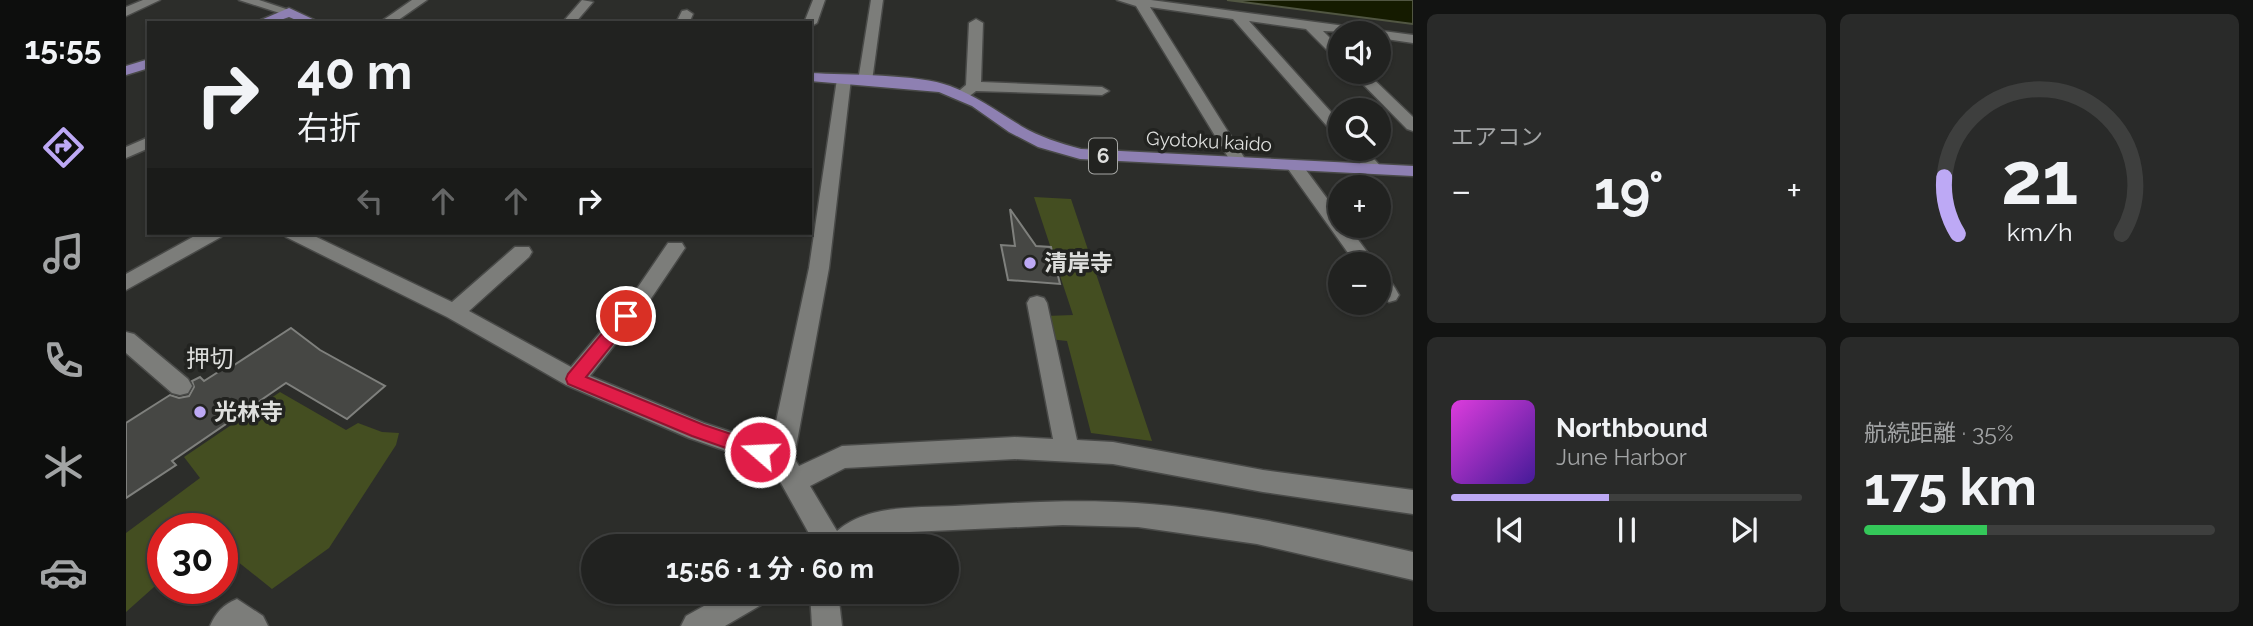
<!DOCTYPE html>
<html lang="ja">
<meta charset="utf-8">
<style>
:root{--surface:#212220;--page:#292a29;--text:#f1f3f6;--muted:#a2a4a5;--line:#3e3f3e;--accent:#bda9f5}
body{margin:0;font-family:Raleway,"Noto Sans JP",sans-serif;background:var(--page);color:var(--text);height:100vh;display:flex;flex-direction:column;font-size:26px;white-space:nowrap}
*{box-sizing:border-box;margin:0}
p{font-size:23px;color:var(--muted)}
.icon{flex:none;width:38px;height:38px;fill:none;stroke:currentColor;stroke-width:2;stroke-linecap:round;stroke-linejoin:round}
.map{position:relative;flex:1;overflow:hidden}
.side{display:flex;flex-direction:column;gap:14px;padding:14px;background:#121312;width:840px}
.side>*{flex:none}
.top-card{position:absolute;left:21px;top:21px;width:665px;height:214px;border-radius:0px;box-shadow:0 2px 5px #0004,0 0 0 2px var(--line);background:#212220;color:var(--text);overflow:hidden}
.tools{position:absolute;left:1202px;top:21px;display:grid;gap:14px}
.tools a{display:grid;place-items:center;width:63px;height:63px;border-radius:50%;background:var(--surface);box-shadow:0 2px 5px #0004,0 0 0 2px var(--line);font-size:35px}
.speed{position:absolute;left:21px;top:513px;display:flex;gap:14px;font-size:35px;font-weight:700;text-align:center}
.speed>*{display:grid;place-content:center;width:91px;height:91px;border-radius:50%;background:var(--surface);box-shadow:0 2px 5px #0004,0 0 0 2px var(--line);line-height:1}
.speed .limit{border:10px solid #d22;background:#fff;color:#111}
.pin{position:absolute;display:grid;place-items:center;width:60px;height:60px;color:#fff;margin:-30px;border:4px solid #fff;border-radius:50%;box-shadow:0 2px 7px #0007}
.me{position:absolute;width:77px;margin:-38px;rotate:289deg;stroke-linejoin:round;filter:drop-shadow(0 0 5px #0008)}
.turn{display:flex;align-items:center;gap:24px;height:147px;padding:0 35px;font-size:32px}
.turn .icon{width:91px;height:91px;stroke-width:2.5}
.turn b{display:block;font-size:49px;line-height:60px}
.lanes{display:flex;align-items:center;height:66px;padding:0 35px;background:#0003;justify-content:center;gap:35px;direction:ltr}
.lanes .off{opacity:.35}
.big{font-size:52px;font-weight:700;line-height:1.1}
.side .card{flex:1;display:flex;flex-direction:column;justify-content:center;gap:10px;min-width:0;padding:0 24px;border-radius:10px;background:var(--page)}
.side .dial{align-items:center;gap:0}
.dial svg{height:182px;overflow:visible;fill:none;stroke:var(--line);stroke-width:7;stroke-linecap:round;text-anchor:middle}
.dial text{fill:var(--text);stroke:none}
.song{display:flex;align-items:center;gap:21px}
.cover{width:84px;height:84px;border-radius:10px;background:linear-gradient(135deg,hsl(300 70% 55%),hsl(260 70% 35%))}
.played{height:7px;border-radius:4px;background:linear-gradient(90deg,var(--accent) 45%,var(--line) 45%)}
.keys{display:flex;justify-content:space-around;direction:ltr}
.heat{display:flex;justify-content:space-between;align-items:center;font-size:38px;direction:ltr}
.charge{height:10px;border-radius:5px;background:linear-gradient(90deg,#34c759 35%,var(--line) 0)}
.side .tiles{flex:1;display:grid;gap:14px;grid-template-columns:repeat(2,1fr)}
.trip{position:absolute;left:455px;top:534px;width:378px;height:70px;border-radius:35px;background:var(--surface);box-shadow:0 2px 5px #0004,0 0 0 2px var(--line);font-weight:700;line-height:70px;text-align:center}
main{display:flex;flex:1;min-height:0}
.tabs{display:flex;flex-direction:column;width:126px;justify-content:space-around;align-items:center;background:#0d0e0d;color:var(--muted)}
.tabs .icon{width:49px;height:49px}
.tabs .current{color:var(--accent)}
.tabs b{font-size:32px;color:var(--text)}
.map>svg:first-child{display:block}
.green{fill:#444e21}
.water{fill:#151b00;stroke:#515642;stroke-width:2}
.building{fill:#464744;stroke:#7f807d;stroke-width:2}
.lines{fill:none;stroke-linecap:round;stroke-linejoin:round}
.minor-casing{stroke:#494a48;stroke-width:3}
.major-casing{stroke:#494a48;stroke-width:3}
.minor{fill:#7c7d7a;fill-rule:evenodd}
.major{fill:#8e80b2;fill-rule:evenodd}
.route{fill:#e11d48;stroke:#92132f;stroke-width:2}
.poi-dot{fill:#bda9f5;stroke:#222320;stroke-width:2.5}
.labels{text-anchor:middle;stroke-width:7;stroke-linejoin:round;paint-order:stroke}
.far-street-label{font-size:19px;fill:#dedfdd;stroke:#222320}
.shield{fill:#222320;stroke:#a6a7a4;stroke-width:2}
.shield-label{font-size:21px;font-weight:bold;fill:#dedfdd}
.poi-label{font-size:23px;font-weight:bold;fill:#dedfdd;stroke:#222320;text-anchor:start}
.neighbourhood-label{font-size:24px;fill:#dedfdd;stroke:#222320}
</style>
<main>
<nav class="tabs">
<b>15:55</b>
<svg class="icon current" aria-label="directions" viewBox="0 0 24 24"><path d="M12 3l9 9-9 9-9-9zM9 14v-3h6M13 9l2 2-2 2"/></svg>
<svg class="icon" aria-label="music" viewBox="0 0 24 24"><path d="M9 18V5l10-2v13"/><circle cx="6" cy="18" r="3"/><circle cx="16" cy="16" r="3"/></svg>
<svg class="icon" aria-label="phone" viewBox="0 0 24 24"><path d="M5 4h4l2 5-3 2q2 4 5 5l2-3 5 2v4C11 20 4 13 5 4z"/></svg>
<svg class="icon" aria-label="climate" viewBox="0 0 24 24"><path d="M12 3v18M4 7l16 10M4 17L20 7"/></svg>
<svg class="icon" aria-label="car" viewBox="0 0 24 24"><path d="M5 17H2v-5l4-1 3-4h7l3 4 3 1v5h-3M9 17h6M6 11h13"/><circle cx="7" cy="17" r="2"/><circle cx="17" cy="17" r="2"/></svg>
</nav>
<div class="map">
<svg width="1287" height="626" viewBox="0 0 1287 626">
<rect width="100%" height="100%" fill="#2c2d2a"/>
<g class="green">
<path d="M908,197L945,199L1026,441L965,433L941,341L923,339L920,316L947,315Z"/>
<path d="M154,392L220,430L232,423L256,432L273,433L270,445L203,548L146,589L96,549V528H37V579L0,612V533L74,478L58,457Z"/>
</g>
<path class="water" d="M1101,0H1287V24Z"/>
<g class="building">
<path d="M884,209L910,246L925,247L934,284L882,280L875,245L889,246Z"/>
<path d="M165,328L194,350L259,386L221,419L160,383L46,461L50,465L0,498V423L44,395L53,398L63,396L68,387L66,381L74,377L78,381L100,367L102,369Z"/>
</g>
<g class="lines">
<g class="minor-casing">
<g id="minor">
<path d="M17,0H34L0,16V7Z"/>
<path d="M113,0H133L169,12L163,16Z"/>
<path d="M286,0H301L268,23H253Z"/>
<path d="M456,0L467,2L449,23H436Z"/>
<path d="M687,0H699L691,23L684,27V23H678Z"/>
<path d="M745,0H757L746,81L739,85L732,81Z"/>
<path d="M991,0H1025L1287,35V43L1253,38V33L1197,31L1214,48V59L1209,58L1180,29L1123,21L1214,122V136L1208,134L1107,19L1024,7L1121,162L1113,167L1105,162L1010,6Z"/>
<path d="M561,10L567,14L563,23H550L556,11Z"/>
<path d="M850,19L857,23L855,82L976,87L983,91L976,95L850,91L841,98H831L828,95L840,85L843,23Z"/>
<path d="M1225,72H1240L1287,117V131L1281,129Z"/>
<path d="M718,75L725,79L703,268L668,458L673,466L716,446L889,437L927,439L901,303L904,298L911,296L918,298L921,303L951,440L987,442L1137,470L1287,490V514L1137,492L987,464L889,459L719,468L684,486L711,531C742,504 791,508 829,506C889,503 949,499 1010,503C1103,509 1196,532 1287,552V580L1131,544L1012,527L937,525L784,532L752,537L734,546H690L646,467L563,438L440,385L321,317L160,237L158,233H182L326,302L389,247H403L406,252L403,257L343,311L445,367L510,290L542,243H556L559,248L524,300L464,376L578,423L645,445L683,268L711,79Z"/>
<path d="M23,137V148L0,158V147Z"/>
<path d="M1222,149H1239L1257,169L1254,173H1242Z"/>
<path d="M1168,161L1174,162L1214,216V226H1222L1250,264H1230L1160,166Z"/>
<path d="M74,233H97L95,237L0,290V274Z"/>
<path d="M1253,274C1263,277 1268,286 1273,295L1270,300L1263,302L1253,296Z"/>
<path d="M0,332L8,334L62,379L66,386L62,393L54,395L46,393L0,353Z"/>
<path d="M603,592H644L640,602L599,626H555L560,616Z"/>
<path d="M684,592H712L716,626H686Z"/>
<path d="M111,599L137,616L142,626H84C90,612 97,605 111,599Z"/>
</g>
</g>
<g class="major-casing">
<g id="major">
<path d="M163,8L195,23H177L163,17L146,23H128Z"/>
<path d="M23,59V68L0,75V66Z"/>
<path d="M684,73C721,75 793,74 824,86C850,96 871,111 895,126C914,137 933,143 955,149L1287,166V176L954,159L912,147L883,132L846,106L813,92L684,81Z"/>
</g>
</g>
<use href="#minor" class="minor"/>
<use href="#major" class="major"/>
</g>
<path class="route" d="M500,310L508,316L506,320L460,377L578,425L641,446L644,452L641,458L634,460L566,436L442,384L440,379L442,374L494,312Z"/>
<g class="poi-dot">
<circle cx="904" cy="263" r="7"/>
<circle cx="74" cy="412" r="7"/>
</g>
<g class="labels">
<g class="far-street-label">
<text transform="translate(1083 141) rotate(3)" y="7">Gyotoku kaido</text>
</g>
<rect class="shield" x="963" y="138.5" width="28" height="35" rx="5"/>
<g class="shield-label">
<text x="977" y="163">6</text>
</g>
<g class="poi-label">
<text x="918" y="271">清岸寺</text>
<text x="88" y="420">光林寺</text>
</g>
<g class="neighbourhood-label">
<text x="84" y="367">押切</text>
</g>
</g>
</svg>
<div class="tools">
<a><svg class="icon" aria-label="sound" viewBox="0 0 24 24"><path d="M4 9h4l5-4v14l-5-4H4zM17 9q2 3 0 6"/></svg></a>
<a><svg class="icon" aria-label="search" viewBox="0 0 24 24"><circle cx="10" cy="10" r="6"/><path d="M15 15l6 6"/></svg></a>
<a>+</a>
<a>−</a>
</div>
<div class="speed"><div class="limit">30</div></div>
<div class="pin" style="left:500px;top:316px;background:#d93025"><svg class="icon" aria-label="arrive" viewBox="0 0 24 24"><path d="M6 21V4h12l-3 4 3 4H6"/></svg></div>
<svg class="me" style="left:634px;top:452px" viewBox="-20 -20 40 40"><circle r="17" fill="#e11d48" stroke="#fff" stroke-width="3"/><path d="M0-11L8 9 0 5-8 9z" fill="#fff"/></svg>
<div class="trip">15:56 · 1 分 · 60 m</div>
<div class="top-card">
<div class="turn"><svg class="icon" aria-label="right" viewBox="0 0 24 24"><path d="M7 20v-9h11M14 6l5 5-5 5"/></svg><div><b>40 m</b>右折</div></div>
<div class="lanes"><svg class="icon off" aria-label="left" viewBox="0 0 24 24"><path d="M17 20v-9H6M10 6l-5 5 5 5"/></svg><svg class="icon off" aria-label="ahead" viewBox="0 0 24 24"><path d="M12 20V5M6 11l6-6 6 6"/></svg><svg class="icon off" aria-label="ahead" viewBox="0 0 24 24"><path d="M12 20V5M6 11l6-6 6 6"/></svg><svg class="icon" aria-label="right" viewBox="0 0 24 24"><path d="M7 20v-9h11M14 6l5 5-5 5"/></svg></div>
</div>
</div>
<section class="side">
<div class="tiles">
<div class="card"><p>エアコン</p>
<div class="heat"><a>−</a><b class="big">19°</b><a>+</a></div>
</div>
<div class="card dial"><svg viewBox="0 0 100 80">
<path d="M14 69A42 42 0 1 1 86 69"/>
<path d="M14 69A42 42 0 0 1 8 44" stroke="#bda9f5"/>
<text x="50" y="56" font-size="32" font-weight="700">21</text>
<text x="50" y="72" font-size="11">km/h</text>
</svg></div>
<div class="card">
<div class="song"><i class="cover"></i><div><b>Northbound</b><p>June Harbor</p></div></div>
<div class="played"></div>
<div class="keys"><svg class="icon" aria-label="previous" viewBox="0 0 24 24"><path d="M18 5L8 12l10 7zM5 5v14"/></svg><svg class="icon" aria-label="pause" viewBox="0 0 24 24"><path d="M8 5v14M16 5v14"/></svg><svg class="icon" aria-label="next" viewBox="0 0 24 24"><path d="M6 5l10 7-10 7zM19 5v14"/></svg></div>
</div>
<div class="card"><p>航続距離 · 35%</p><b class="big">175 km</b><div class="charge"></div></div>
</div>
</section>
</main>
